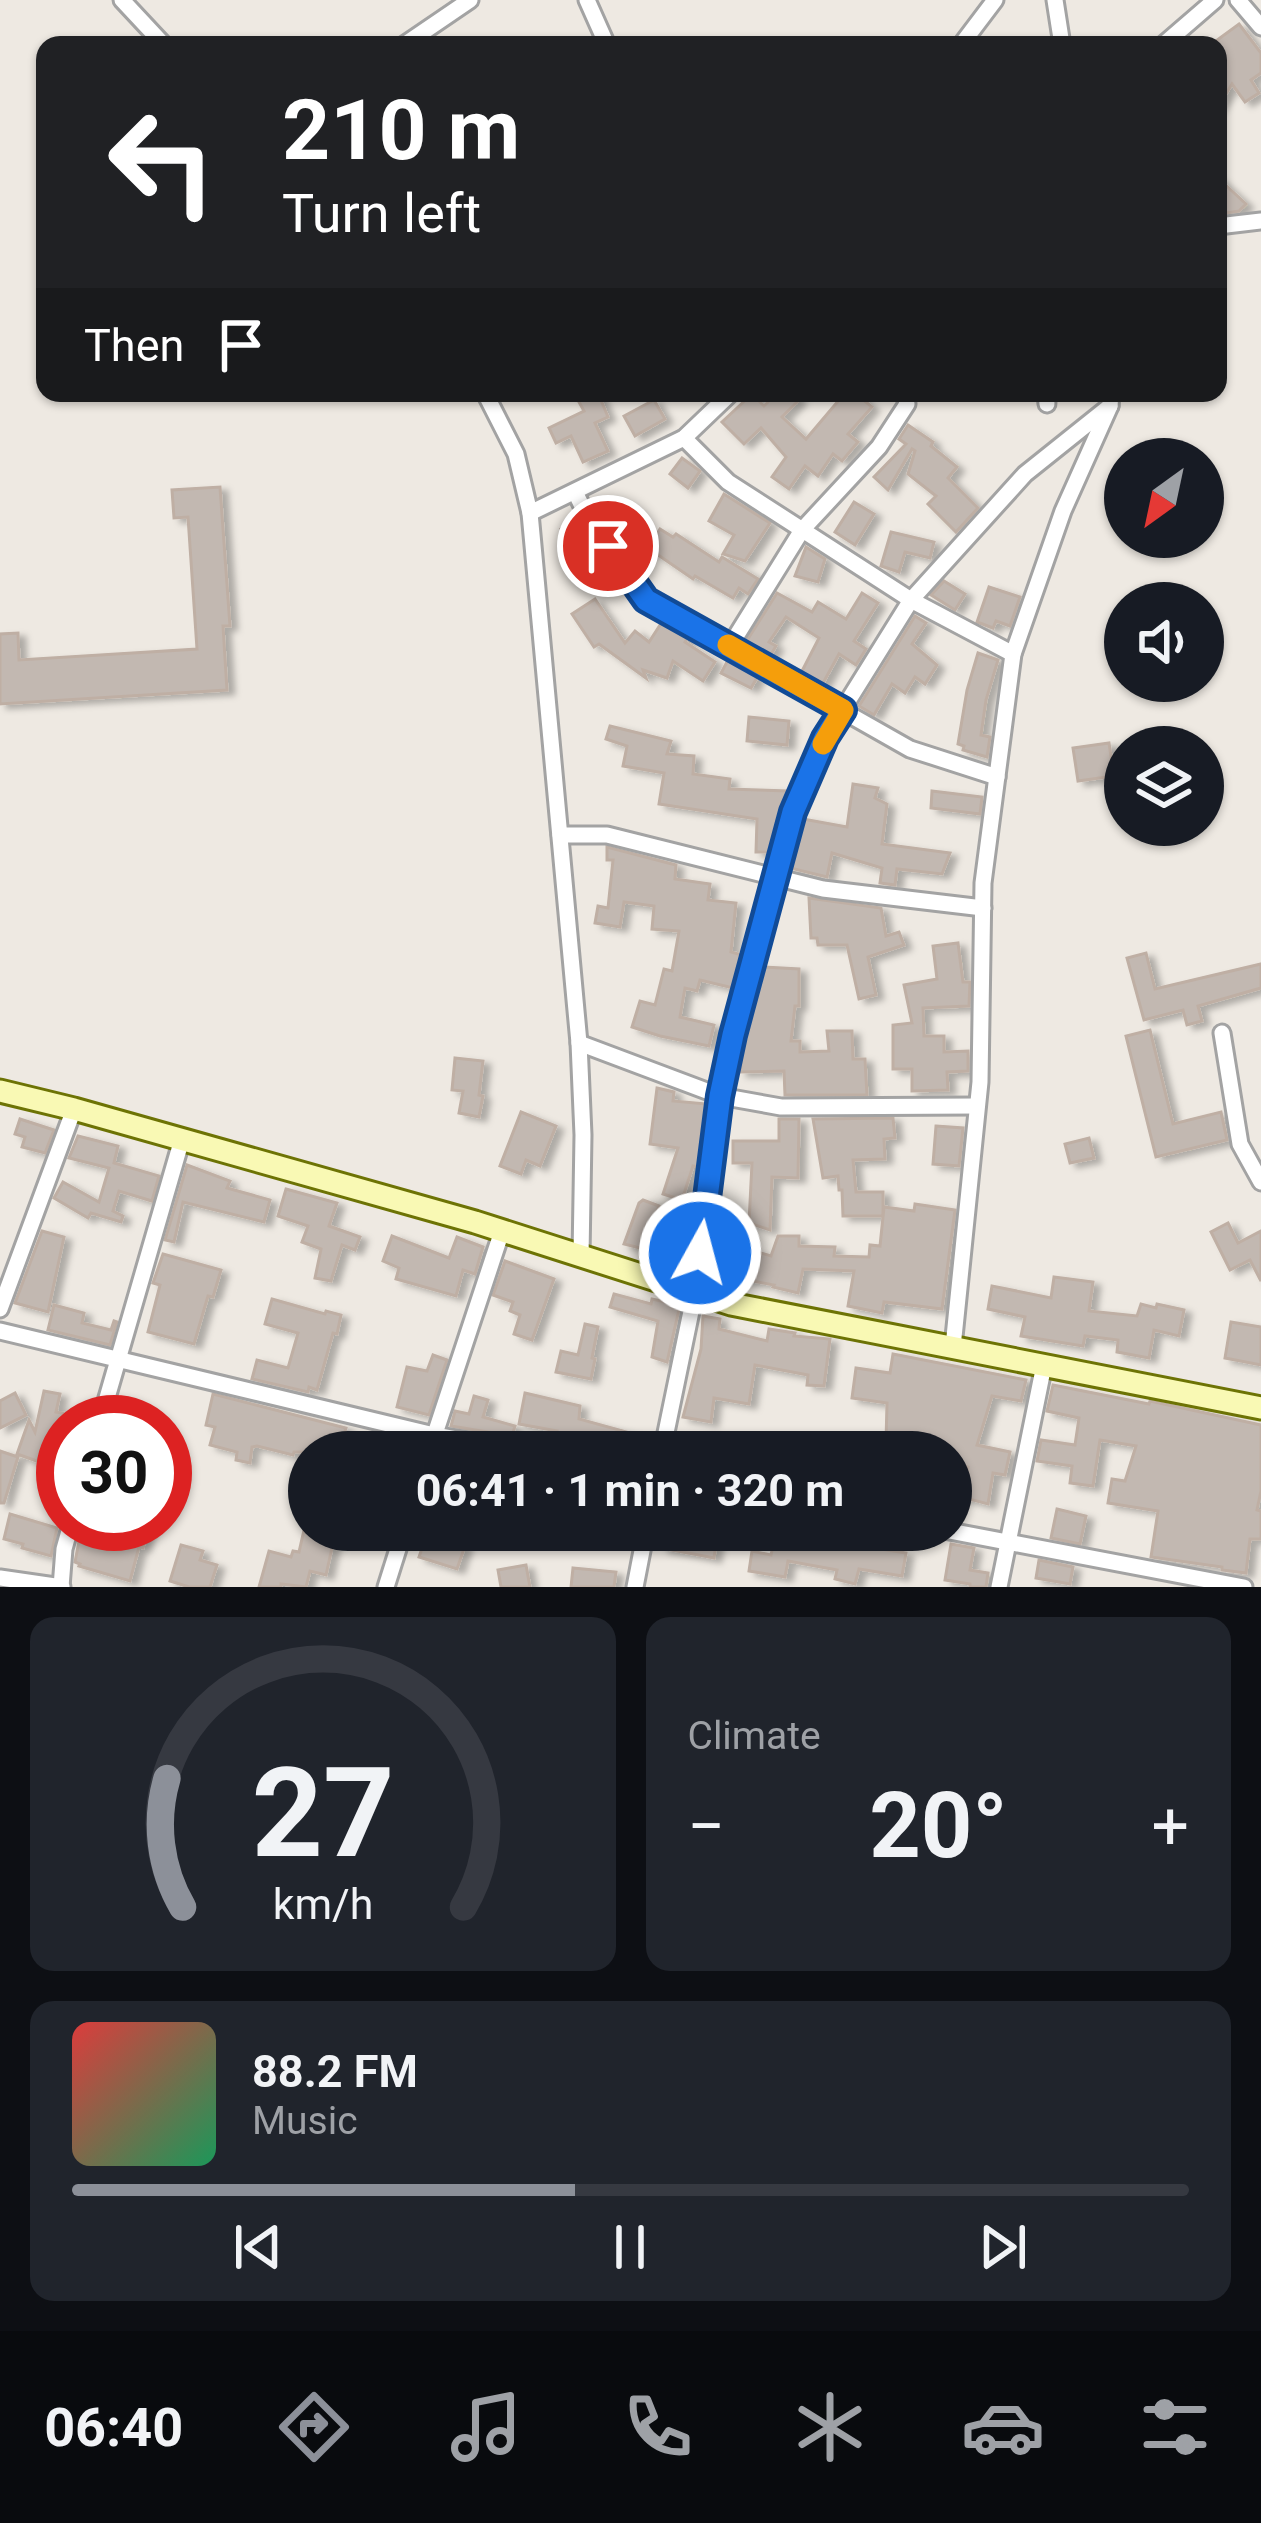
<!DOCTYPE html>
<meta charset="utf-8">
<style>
:root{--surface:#171b24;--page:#20242c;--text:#f1f3f6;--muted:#9ea1a6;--line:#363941;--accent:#8c9099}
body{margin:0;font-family:Roboto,sans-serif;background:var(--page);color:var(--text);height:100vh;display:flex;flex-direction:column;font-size:45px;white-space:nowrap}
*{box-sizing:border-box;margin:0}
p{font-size:39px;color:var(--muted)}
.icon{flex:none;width:66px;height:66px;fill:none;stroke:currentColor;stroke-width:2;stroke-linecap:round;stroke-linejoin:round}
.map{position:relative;height:1587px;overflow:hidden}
.side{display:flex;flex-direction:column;gap:30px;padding:30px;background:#0d0f14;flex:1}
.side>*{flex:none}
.hud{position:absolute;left:36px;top:36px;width:1191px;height:366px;border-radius:24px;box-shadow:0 3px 9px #0004;background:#202124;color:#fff;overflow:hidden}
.needle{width:78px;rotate:213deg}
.buttons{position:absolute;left:1104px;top:438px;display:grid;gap:24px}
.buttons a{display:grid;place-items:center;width:120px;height:120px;border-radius:50%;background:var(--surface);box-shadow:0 3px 9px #0004;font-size:60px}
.speed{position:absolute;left:36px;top:1395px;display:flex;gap:24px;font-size:60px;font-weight:700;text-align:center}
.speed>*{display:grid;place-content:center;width:156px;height:156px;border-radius:50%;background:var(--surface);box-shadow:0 3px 9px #0004;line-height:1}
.speed .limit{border:18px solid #d22;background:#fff;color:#111}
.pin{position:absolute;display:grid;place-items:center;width:102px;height:102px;color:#fff;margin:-51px;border:6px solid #fff;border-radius:50%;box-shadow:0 3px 12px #0007}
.me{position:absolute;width:132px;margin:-66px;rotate:7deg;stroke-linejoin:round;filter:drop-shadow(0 0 9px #0008)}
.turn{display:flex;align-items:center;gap:42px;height:252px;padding:0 48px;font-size:54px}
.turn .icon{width:156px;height:156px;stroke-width:2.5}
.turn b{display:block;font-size:84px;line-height:102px}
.then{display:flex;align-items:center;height:114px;padding:0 48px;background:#0003;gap:24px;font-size:45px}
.big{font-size:90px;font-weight:700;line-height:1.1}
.side .card{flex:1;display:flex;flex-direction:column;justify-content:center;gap:18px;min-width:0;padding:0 42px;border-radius:24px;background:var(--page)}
.side .dial{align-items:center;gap:0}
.dial svg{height:312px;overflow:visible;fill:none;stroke:var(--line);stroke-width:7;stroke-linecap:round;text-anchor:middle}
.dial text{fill:var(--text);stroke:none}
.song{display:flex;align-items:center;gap:36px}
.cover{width:144px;height:144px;border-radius:18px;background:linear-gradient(135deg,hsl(0 70% 55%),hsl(150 70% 35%))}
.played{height:12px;border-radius:6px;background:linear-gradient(90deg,var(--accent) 45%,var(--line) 45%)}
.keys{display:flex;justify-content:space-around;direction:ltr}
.heat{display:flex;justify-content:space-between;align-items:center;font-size:66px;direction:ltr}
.side .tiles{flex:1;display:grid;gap:30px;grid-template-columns:1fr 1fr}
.card:last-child{grid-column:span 2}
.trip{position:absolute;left:288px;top:1431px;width:684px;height:120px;border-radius:60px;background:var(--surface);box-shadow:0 3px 9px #0004;font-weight:700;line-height:120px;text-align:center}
.menu{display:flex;height:192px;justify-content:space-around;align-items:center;background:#090b0e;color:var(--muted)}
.menu .icon{width:84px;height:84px}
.menu .on{color:var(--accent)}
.menu b{font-size:54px;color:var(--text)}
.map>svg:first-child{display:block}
.building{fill:#c2b8b1;stroke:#bfafa4;stroke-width:3;filter:url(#shadow)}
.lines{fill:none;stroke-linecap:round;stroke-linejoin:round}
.street-casing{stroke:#a3a3a3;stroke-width:21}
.secondary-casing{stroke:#6d7304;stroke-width:27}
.street{stroke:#fff;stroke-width:15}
.secondary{stroke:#f9f9b4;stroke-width:21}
.route-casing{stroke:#114b97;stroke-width:30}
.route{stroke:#1a73e8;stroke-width:21}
.slow{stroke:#f59e0b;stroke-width:21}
</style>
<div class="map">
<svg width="1261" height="1587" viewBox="0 0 1261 1587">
<defs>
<filter id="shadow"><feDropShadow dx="7" dy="4" stdDeviation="3" flood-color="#0004"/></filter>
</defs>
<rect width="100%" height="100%" fill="#eee9e2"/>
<g class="building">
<path d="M1239,24L1261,53V73L1251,80L1259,93L1245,102L1232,84L1218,107V45L1213,43Z"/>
<path d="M1218,178L1246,204L1239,211L1227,213L1218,204Z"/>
<path d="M574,393H598L608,417L595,423L608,451L583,462L571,436L556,443L549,428L584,411Z"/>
<path d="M777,393H792L799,400L782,417L806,439L845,393H855L872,407L848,434L858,442L842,461L833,454L818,476L805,466L789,489L772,477L786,457L761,428L744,444L722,422L752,394L764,406Z"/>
<path d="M654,400L665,419L635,436L624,416Z"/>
<path d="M908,425L933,442L931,446L957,467L948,478L978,508L956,532L928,504L936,496L908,474L915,451L912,449L888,490L874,477L906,444L899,439Z"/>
<path d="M682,458L700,471L688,488L670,474Z"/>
<path d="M220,487L230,626H223L227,690L0,704V634L18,633L19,660L197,649L188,517L174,518L172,490Z"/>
<path d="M724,494L770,523L745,561L723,554L734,535L709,521Z"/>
<path d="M854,502L874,514L855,545L835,532Z"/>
<path d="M577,522L594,552L575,560L561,529Z"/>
<path d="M660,529L673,537L676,534L719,562L722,557L758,579L748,594L739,588L733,598L695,576L693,579L648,548Z"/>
<path d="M891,532L934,542L930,558L905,552L899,572L881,566Z"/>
<path d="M806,547L825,559L818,582L795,576Z"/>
<path d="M944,581L965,594L955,610L931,595Z"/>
<path d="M989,587L1020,597L1010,626L996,621L993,628L977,622Z"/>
<path d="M777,593L812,612L818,602L846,619L862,593L878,603L854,641L866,649L856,665L839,654L822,685L807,677L801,673L819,638L786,617L769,642L776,646L770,656L746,642Z"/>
<path d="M595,599L625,643L635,631L649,642L662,622L688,637L685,642L715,662L703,681L673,661L667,678L643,670L646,678L599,644L594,647L572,614Z"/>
<path d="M915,616L926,623L912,644L937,665L925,684L915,677L905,693L892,684L874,715L859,706Z"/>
<path d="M978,653L998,660L986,700L981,735L990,737L987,757L963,750L964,746L958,744L967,690Z"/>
<path d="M728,660L758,676L751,688L721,673Z"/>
<path d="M749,717L789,721L787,745L747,741Z"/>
<path d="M610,726L671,741L667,754L694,756L693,774L730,779L729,789L787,791L770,852H756L757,819L659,804L664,773L623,766L627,746L606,739Z"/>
<path d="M1109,743L1114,776L1078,781L1073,748Z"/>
<path d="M853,784L878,788L875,798L887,804L882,844L950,853L942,874L897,869L895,885L880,883L882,868L832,853L827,877L790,868L803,819L847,827Z"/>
<path d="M932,791L982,797L980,814L931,808Z"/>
<path d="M607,847L676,865L675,879L710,884L708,900L736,903L731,952L742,955L733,988L700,980L697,991L685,988L680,1017L714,1025L709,1046L660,1036L632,1027L640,1001L655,1005L664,969L672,971L679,931L652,929L654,906L624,902L620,927L595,923L598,906L608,908L613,860H607Z"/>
<path d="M809,898L881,908L886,936L899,932L904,945L868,957L876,995L859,999L847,945H818L817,938H811Z"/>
<path d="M958,943L963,982H970L969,1006L923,1008L924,1036H944V1052L968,1051V1071L947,1072L948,1090L912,1091V1069H893V1025L912,1023L904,985L937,979L933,946Z"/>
<path d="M1146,953L1155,989L1261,964V988L1198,1006L1202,1021L1187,1025L1183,1010L1144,1020L1127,958Z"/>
<path d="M764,967L799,969V1006H795L791,1041H800V1052L829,1051L827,1031H852L853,1059H865L867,1095H785L784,1071L740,1072L745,1036Z"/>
<path d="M1150,1030L1173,1124L1221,1112L1227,1140L1156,1157L1126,1036Z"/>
<path d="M455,1058L483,1061L479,1095L483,1096L479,1117L459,1113L463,1091L452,1090Z"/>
<path d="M657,1088L674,1092L673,1101L707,1104L699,1167L693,1166L682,1200L663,1194L678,1148L650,1144Z"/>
<path d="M521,1112L556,1126L540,1166L526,1160L521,1174L500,1166Z"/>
<path d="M893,1118L895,1138L884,1139L885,1159L853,1160L856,1192H883V1216H843L842,1190H839L838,1176L823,1178L813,1119Z"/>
<path d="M20,1119L54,1130L45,1153L22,1147L25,1137L15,1134Z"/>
<path d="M779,1119H799L798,1178L772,1177L770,1230L749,1223L752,1163H733V1141H779Z"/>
<path d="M936,1126L963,1128L959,1166L933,1164Z"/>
<path d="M78,1136L118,1146L114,1163L159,1176L152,1201L119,1191L113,1211L123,1216L121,1222L91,1213L88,1218L54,1198L63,1182L99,1202L109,1168L69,1158Z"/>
<path d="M1089,1138L1094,1158L1070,1163L1065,1144Z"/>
<path d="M187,1165L230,1181L227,1188L270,1200L264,1222L183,1202L174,1242L165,1240Z"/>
<path d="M286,1189L337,1203L329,1226L360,1237L355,1250L342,1245L331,1281L315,1278L321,1249L302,1242L308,1226L278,1216Z"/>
<path d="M643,1200L659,1206L654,1220L691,1232L686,1269L672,1265L673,1259L643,1252L644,1249L624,1244L639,1203Z"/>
<path d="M915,1204L955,1210L942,1309L884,1302L882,1313L848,1306L854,1271L803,1269L798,1293L773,1287L774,1285L710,1273L714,1239L771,1256L778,1236H799V1246L835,1247L834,1256L869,1257L870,1245L880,1246L884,1207L914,1211Z"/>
<path d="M1228,1223L1238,1243L1261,1231V1281L1250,1260L1230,1270L1211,1232Z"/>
<path d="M42,1231L64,1237L48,1312L15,1303Z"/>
<path d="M392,1236L449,1258L457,1237L483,1247L475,1274L463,1270L456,1296L396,1279L399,1268L383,1261Z"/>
<path d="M163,1254L221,1270L213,1297L208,1296L194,1344L148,1332L160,1285L153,1283Z"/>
<path d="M505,1261L554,1279L532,1340L514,1334L520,1315L510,1311L513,1302L493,1295Z"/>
<path d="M1054,1277L1093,1282L1089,1311L1137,1316L1141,1304L1156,1308L1157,1304L1184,1310L1179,1336L1154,1330L1149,1358L1117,1352L1118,1340L1085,1336L1083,1346L1021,1336L1025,1317L988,1309L992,1286L1051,1298Z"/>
<path d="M614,1294L651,1304L652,1299L680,1305L667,1362L652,1357L658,1321L610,1307Z"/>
<path d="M272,1299L325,1314L326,1311L341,1315L337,1334L333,1333L317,1390L309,1387L308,1392L252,1379L257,1360L288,1368L298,1333L265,1324Z"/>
<path d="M54,1305L84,1313L82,1323L111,1330L114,1321L117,1322L110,1345L48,1330Z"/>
<path d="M703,1316L720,1319L719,1329L767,1341L769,1329L795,1333L794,1336L830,1339L824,1386L807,1385L808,1375L755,1365L749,1404L714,1398L711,1422L683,1417L701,1349Z"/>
<path d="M1231,1322L1261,1327V1365L1225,1358Z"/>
<path d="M585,1324L598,1327L592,1358L595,1359L591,1379L556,1372L561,1351L578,1355Z"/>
<path d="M893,1354L1026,1380L1021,1401L992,1396L977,1445L1010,1452L1005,1475L993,1473L988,1504L961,1497L968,1467L951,1463V1452H841L843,1436L886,1441L887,1403L852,1398L856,1368L890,1373Z"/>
<path d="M433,1355L447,1360L429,1415L397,1407L407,1367L427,1371Z"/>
<path d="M1053,1385L1149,1404L1150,1401L1261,1425V1491L1257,1510L1261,1511V1539H1250L1246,1573L1222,1570V1567L1151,1557L1158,1511L1108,1503L1112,1479L1125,1481L1136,1446L1100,1440L1093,1486L1070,1483L1072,1466L1037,1461L1041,1440L1075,1445L1079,1418L1047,1411Z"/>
<path d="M44,1391L60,1394L56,1412L63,1413V1476L46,1471L48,1465L17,1454L29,1420L35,1432Z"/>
<path d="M15,1393L26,1415L0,1428V1401Z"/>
<path d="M525,1393L580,1406L579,1419L652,1439L649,1452H615L616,1450L575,1439L574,1446L555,1443L557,1431L519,1424Z"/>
<path d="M213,1394L346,1428L339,1452H294L293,1455L257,1446L252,1447L250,1463L236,1460L237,1452L210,1445L215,1427L206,1425Z"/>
<path d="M474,1396L488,1400L483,1417L515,1426L512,1436L451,1426L455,1411L469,1414Z"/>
<path d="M0,1451L18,1457L4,1503H0Z"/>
<path d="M1057,1509L1086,1516L1080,1544L1051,1538Z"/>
<path d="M10,1514L57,1528L51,1556L22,1548L23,1544L4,1539Z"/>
<path d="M130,1524H150L143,1548L139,1547L130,1581L79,1566L80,1564L75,1562L80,1536L123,1548Z"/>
<path d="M304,1530H336L326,1575L310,1571L306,1587L281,1584V1587H259L269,1551L291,1557L293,1551L299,1552Z"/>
<path d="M664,1530H718L714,1558L662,1548Z"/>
<path d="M796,1530H853L850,1544L906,1553L902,1576L859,1569L855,1584L835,1579L837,1570L788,1561L785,1577L749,1571L752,1551L771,1555L776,1532L794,1536Z"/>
<path d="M427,1534L465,1546L457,1569L419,1557Z"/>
<path d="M951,1544L974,1548L970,1570L988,1573L986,1587H970V1584L945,1580Z"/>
<path d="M181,1545L203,1551L200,1560L217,1565L210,1587H189L170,1581Z"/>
<path d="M1039,1560L1073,1567L1070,1584L1036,1578Z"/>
<path d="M526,1565L530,1587H501L498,1570Z"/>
<path d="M573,1568L616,1572L614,1587H571Z"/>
</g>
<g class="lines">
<g class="street-casing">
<g id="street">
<path d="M122,0L164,45"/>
<path d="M587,0L607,45"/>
<path d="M1055,0L1062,45"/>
<path d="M1238,0L1261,27"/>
<path d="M404,45L470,0"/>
<path d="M961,45L995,0"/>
<path d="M1163,45L1215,0"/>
<path d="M1218,226L1261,221"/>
<path d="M485,393L516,454L530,513L579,1043L583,1135L581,1256"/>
<path d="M1046,393L1047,404"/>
<path d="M684,438L728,482L911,600L1013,654"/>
<path d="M575,492L589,520L647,600L910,749L997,777"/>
<path d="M530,513L684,438L731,393"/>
<path d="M730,646L802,530L879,447L907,404L905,393"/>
<path d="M560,835H607L823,889L983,908"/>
<path d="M1222,1033L1240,1144L1261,1182"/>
<path d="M579,1043L720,1096L781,1107L977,1106"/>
<path d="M0,1309L74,1109"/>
<path d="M0,1331L434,1435L531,1452"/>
<path d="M953,1347L980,1082L983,883L1013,654L1063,511L1110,406L1111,393"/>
<path d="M100,1422L182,1139"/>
<path d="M429,1452L502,1231"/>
<path d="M662,1452L695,1292L720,1096L733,1035L793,812L825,738L911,600L1025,474L1110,406"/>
<path d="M944,1530L1244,1587"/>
<path d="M0,1578L62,1587"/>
<path d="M61,1587L64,1549L71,1524"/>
<path d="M386,1587L404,1530"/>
<path d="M635,1587L646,1530"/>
<path d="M999,1587L1044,1365"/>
</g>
</g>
<g class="secondary-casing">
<path id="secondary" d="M0,1091L74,1109L475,1222L731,1304L1261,1408"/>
</g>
<use href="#street" class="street"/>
<use href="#secondary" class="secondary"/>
</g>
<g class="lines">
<g class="route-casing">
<path id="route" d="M608,546L646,600L843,710L825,738L793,812L733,1035L720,1096L700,1253"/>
</g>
<use href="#route" class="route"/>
<path class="slow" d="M728,645L843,710L823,744"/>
</g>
</svg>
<div class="buttons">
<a><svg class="needle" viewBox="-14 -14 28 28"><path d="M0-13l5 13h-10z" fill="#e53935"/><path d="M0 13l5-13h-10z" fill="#9ea1a6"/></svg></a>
<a><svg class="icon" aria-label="sound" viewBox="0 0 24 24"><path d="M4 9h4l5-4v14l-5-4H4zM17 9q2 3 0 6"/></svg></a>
<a><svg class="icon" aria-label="layers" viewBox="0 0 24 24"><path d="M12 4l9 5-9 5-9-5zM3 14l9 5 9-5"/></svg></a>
</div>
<div class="speed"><div class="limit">30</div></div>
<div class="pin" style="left:608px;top:546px;background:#d93025"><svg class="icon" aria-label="arrive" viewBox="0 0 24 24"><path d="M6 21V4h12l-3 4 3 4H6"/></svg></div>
<svg class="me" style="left:700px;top:1253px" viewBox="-20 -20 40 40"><circle r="17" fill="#1a73e8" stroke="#fff" stroke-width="3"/><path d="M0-11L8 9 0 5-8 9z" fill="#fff"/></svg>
<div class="trip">06:41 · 1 min · 320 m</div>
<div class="hud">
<div class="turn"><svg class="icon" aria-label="left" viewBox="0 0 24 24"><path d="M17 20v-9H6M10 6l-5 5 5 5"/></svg><div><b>210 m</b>Turn left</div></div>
<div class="then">Then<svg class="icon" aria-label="arrive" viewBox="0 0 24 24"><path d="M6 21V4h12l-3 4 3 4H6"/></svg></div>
</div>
</div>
<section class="side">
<div class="tiles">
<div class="card dial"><svg viewBox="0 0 100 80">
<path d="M14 69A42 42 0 1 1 86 69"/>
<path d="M14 69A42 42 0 0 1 10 36" stroke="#8c9099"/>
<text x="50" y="56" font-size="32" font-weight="700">27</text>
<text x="50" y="72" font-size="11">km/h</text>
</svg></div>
<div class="card"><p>Climate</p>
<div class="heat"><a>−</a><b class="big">20°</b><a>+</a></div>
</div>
<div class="card">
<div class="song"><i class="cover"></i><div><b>88.2 FM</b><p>Music</p></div></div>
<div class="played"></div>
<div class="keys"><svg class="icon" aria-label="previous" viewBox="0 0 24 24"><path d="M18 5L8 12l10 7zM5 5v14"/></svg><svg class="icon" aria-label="pause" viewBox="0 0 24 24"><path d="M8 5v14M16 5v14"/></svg><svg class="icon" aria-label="next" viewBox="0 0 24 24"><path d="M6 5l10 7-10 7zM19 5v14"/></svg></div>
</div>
</div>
</section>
<nav class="menu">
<b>06:40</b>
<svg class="icon on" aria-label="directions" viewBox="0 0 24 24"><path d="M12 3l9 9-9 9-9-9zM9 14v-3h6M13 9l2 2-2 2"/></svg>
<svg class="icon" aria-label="music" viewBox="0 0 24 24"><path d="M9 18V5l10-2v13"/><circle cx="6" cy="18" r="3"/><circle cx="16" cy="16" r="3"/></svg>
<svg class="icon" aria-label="phone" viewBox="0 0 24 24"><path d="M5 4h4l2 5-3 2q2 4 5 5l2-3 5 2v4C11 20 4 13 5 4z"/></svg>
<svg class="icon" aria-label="climate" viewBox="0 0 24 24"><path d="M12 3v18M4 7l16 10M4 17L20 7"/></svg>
<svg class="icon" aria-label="car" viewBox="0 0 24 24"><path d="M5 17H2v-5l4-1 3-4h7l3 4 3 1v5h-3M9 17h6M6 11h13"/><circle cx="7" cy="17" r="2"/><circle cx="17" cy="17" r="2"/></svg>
<svg class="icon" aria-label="filters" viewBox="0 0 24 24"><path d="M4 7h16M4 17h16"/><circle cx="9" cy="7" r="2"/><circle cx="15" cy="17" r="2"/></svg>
</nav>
